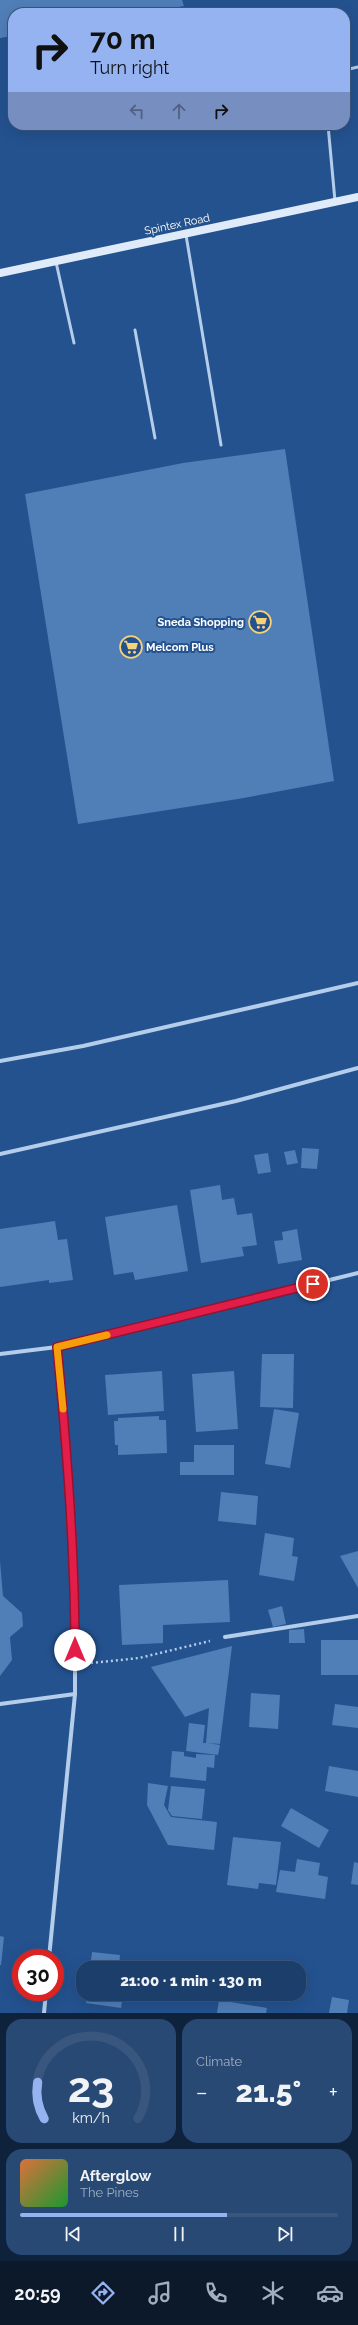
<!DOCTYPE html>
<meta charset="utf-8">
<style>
:root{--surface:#1b3e6b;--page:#284973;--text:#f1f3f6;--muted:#a0aec1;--line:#39577e;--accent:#95b2f1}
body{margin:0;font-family:Raleway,sans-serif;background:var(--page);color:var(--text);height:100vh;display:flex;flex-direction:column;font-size:15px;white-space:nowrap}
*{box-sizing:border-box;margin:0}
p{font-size:13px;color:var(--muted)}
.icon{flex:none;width:22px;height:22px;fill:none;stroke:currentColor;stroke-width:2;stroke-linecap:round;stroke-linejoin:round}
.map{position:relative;height:2013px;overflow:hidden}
.side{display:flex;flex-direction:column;gap:6px;padding:6px;background:#0f223b;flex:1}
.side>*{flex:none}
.hud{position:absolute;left:8px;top:8px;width:342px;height:122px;border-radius:16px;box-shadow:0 4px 16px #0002,0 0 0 1px var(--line);background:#95b2f1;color:#111;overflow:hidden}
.speed{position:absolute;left:12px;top:1949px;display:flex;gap:8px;font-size:20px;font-weight:700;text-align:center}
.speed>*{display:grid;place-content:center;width:52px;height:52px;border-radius:50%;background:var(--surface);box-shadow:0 4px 16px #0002,0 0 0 1px var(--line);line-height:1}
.speed .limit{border:6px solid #d22;background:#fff;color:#111}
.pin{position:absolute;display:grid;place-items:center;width:34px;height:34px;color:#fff;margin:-17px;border:2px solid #fff;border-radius:50%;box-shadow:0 1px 4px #0007}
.me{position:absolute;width:44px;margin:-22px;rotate:0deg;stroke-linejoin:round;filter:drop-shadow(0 0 3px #0008)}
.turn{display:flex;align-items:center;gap:14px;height:84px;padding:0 16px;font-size:18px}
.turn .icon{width:52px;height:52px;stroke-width:2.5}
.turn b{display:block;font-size:28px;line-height:34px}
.lanes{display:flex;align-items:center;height:38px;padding:0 16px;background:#0003;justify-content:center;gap:20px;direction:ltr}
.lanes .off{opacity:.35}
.big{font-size:30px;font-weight:800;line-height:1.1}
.side .card{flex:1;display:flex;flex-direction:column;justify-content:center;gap:6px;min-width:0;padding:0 14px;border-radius:16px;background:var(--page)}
.side .dial{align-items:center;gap:0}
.dial svg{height:104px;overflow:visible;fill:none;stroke:var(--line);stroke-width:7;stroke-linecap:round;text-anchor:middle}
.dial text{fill:var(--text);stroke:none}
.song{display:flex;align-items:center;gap:12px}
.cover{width:48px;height:48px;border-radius:6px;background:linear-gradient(135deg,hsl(20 70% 55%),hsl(130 70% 35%))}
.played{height:4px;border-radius:2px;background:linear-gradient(90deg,var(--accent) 65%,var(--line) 65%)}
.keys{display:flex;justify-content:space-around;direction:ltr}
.heat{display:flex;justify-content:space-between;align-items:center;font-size:22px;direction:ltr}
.side .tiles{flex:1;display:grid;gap:6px;grid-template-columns:1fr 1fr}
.card:last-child{grid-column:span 2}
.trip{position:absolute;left:76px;top:1961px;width:230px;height:40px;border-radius:16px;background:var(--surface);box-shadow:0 4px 16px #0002,0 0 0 1px var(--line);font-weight:800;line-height:40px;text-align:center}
.menu{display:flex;height:64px;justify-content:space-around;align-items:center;background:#0b192b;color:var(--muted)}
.menu .icon{width:28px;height:28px}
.menu .on{color:var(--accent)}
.menu b{font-size:18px;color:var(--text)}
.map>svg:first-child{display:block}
.building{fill:#507eb7}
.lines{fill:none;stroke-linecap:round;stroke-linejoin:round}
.path{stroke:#b4cdeb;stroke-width:2.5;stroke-dasharray:2 3;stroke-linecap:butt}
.lane{stroke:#b4cdeb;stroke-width:3}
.street{stroke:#b4cdeb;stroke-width:4}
.secondary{stroke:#e0ebf9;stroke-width:8}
.route-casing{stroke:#92132f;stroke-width:10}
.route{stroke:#e11d48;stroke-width:7}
.slow{stroke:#f59e0b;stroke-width:7}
.labels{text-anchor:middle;stroke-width:4;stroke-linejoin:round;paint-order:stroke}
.street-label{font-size:11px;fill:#fff;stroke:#24528f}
.poi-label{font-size:11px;font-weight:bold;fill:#fff;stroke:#24528f;text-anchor:end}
</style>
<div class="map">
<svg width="358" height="2013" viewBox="0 0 358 2013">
<rect width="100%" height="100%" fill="#24528f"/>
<g class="building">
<path d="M0,0H182L184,6L145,13H13V36L0,38Z"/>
<path d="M285,449L334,781L238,799L78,824L25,494L183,463Z"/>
<path d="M302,1148L319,1149L317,1169L301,1168Z"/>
<path d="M295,1150L298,1163L287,1165L284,1152Z"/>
<path d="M268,1153L271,1172L258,1174L254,1155Z"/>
<path d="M220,1185L222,1200L234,1198L237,1215L252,1213L257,1245L242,1247L244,1256L201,1263L190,1190Z"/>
<path d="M177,1205L188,1271L135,1280L133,1272L114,1275L105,1217Z"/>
<path d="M55,1221L58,1240L67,1239L73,1280L49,1283V1280L0,1287V1229Z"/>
<path d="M297,1229L302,1260L278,1264L274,1241L283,1240L282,1232Z"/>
<path d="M262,1354H294L293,1408L260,1407Z"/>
<path d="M162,1371L164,1411L108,1415L105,1375Z"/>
<path d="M234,1371L238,1429L196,1432L192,1374Z"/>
<path d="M274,1409L299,1413L290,1468L265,1464Z"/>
<path d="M159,1416V1420H166L167,1453L118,1455V1445H115L114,1421H118V1418Z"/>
<path d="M194,1445H234V1475H180V1462H194Z"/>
<path d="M221,1492L258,1496L256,1525L218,1521Z"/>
<path d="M265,1533L294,1538L292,1556L298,1557L294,1581L259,1575Z"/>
<path d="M358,1551V1588L340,1556Z"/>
<path d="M0,1561L3,1596L22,1613L23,1626L10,1637L12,1660L0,1676Z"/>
<path d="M228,1580L230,1622L163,1625V1643L122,1645L119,1585Z"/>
<path d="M282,1606L286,1624L273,1627L268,1610Z"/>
<path d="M304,1629L305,1643H289V1630Z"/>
<rect x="321" y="1640" width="37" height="35"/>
<path d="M232,1646L220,1744L208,1743L220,1745L218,1755L186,1751L189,1723L205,1725L203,1743H206L209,1708L185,1717L151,1667Z"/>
<path d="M251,1693L280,1695L278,1729L249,1727Z"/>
<path d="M335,1704L358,1707V1728L332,1725Z"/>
<path d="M172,1751L184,1752V1756L196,1758V1754L215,1755L214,1768L207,1767L206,1781L170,1777Z"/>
<path d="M329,1766L358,1771V1797L325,1791Z"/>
<path d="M148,1783L168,1786L164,1805L171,1817L217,1822L214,1850L168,1845L147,1805Z"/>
<path d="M171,1786L205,1789L202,1819L172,1816L168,1810Z"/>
<path d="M291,1808L329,1830L319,1848L281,1826Z"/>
<path d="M233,1837L281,1842L276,1885L259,1883L258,1889L227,1885Z"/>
<path d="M297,1859L320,1863L318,1875L328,1877L325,1899L276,1892L280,1870L295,1872Z"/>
<path d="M354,1862L358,1863V1885L351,1884Z"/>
<path d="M0,1936L4,1937L1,1965H0Z"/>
<path d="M92,1952L120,1955L119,1968H90Z"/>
<path d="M88,1994H123L121,2008L86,2003Z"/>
<path d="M332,1997L349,2000L347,2013H329Z"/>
<path d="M219,2000L267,2008L266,2013H217Z"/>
</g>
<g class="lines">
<path class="path" d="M91,1663L139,1658L210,1641"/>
<g class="lane">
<path d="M345,70L358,67"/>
<path d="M328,125L335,201"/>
<path d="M186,235L221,445"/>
<path d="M56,262L74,343"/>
<path d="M135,330L155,438"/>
</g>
<g class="street">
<path d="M0,1061L83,1046L358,983"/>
<path d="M0,1154L236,1101L358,1068"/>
<path d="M0,1354L57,1347L358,1273"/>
<path d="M225,1637L358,1616"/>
<path d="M0,1704L75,1694"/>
<path d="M49,1958L75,1694V1594L70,1489L57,1347"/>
<path d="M44,2013L46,1992"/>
</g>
<path class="secondary" d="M0,273L358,197"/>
</g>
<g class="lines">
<g class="route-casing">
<path id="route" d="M75,1650C75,1549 67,1448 57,1347L313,1284"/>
</g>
<use href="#route" class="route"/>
<path class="slow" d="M63,1409L57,1347L107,1335"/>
</g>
<defs>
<g id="supermarket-ring" transform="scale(1.15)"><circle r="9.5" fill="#24528f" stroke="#f6d278" stroke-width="1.5"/><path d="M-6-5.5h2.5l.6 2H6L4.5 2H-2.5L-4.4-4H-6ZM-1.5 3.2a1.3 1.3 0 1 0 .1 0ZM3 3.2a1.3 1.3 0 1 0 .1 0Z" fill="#f6d278"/></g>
</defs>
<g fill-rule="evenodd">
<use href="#supermarket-ring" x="260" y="622"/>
<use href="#supermarket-ring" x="131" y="647"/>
</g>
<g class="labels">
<g class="street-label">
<text transform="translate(177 224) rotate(-12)" y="4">Spintex Road</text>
</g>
<g class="poi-label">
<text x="244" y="626">Sneda Shopping</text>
<text x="146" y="651" text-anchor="start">Melcom Plus</text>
</g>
</g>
</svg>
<div class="speed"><div class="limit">30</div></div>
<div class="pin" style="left:313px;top:1284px;background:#d93025"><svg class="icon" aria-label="arrive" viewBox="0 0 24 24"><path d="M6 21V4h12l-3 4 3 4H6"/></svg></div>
<svg class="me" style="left:75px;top:1650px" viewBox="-20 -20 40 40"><circle r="19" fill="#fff"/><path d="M0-13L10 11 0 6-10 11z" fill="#e11d48"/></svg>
<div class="trip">21:00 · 1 min · 130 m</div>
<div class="hud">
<div class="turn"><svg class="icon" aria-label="right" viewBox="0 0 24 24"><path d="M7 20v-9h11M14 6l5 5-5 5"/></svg><div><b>70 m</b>Turn right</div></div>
<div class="lanes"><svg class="icon off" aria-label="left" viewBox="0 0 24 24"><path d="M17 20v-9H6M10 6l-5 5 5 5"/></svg><svg class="icon off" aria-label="ahead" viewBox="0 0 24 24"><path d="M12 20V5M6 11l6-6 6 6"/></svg><svg class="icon" aria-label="right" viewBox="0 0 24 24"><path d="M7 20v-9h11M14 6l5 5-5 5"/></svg></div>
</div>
</div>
<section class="side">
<div class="tiles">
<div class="card dial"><svg viewBox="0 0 100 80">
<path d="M14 69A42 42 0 1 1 86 69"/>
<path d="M14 69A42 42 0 0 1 9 41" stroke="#95b2f1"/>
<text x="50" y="56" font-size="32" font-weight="700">23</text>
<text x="50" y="72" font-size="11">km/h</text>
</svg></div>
<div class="card"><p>Climate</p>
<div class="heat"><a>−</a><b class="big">21.5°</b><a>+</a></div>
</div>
<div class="card">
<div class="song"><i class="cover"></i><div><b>Afterglow</b><p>The Pines</p></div></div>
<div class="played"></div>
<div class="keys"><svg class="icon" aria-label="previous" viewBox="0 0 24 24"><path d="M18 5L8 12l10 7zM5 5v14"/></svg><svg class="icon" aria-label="pause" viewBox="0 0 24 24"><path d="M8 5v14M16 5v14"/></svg><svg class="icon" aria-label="next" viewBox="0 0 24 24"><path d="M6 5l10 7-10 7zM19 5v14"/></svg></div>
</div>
</div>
</section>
<nav class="menu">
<b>20:59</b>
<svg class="icon on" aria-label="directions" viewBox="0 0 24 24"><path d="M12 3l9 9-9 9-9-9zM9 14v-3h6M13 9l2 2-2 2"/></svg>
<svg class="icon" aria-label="music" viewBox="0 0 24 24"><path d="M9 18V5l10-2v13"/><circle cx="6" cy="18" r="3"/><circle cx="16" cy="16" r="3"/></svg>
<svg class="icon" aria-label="phone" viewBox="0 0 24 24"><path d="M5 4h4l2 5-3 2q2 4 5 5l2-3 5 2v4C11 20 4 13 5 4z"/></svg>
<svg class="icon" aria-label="climate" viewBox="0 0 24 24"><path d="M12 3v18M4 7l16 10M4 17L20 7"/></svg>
<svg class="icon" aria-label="car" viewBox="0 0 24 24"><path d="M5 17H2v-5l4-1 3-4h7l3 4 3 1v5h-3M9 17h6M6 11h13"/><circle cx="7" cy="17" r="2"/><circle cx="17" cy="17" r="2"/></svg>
</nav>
